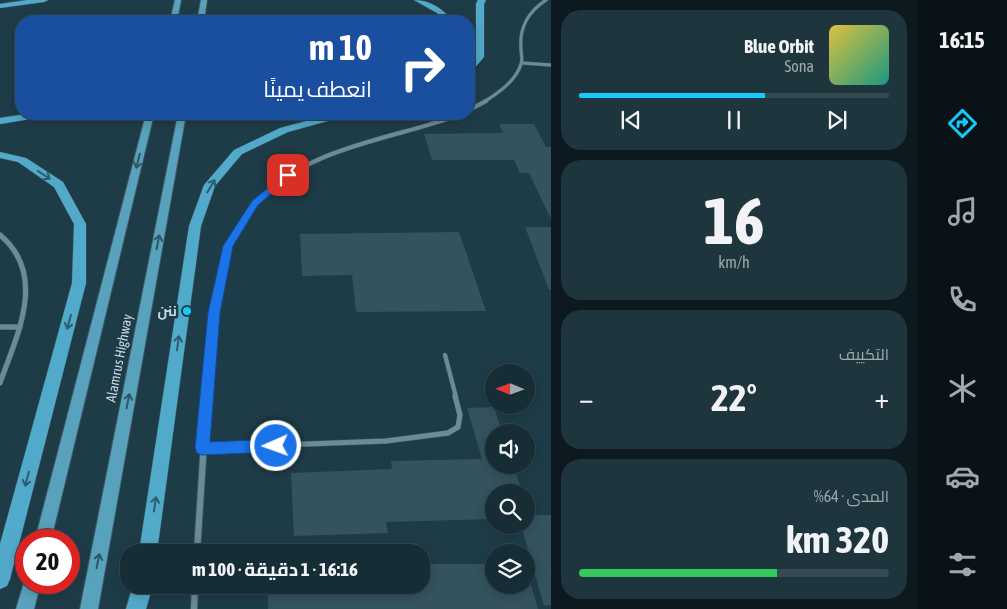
<!DOCTYPE html>
<html lang="ar">
<meta charset="utf-8">
<style>
:root{--surface:#162d36;--page:#1f353e;--text:#f1f3f6;--muted:#9ea8ad;--line:#354951;--accent:#14cafb}
body{margin:0;font-family:"Asap Condensed",Cairo,sans-serif;background:var(--page);color:var(--text);direction:rtl;height:100vh;display:flex;flex-direction:column;font-size:19px;white-space:nowrap}
*{box-sizing:border-box;margin:0}
p{font-size:16px;color:var(--muted)}
.icon{flex:none;width:28px;height:28px;fill:none;stroke:currentColor;stroke-width:2;stroke-linecap:round;stroke-linejoin:round}
.map{position:relative;flex:1;overflow:hidden;direction:ltr}
.sheet{display:flex;flex-direction:column;gap:10px;padding:10px;background:#0c191e;width:366px}
.sheet>*{flex:none}
.guide{position:absolute;left:15px;top:15px;width:460px;height:105px;border-radius:20px;box-shadow:0 2px 12px #0003,0 0 0 1px var(--line);direction:rtl;background:#1a4fa0;color:#fff;overflow:hidden}
.needle{width:32px;rotate:271deg}
.controls{position:absolute;left:485px;top:364px;display:grid;gap:10px}
.controls a{display:grid;place-items:center;width:50px;height:50px;border-radius:50%;background:var(--surface);box-shadow:0 2px 12px #0003,0 0 0 1px var(--line);font-size:25px}
.speed{position:absolute;left:15px;top:529px;display:flex;gap:10px;font-size:25px;font-weight:700;text-align:center}
.speed>*{display:grid;place-content:center;width:65px;height:65px;border-radius:50%;background:var(--surface);box-shadow:0 2px 12px #0003,0 0 0 1px var(--line);line-height:1}
.speed .limit{border:8px solid #d22;background:#fff;color:#111}
.pin{position:absolute;display:grid;place-items:center;width:42px;height:42px;color:#fff;margin:-21px;border-radius:10px;box-shadow:0 2px 8px #0006}
.me{position:absolute;width:55px;margin:-28px;rotate:268deg;stroke-linejoin:round;filter:drop-shadow(0 0 4px #0008)}
.turn{display:flex;align-items:center;gap:18px;height:105px;padding:0 20px;font-size:22px}
.turn .icon{width:65px;height:65px;stroke-width:2.5}
.turn b{display:block;font-size:35px;line-height:42px}
.big{font-size:38px;font-weight:700;line-height:1.1}
.sheet .card{flex:1;display:flex;flex-direction:column;justify-content:center;gap:8px;min-width:0;padding:0 18px;border-radius:20px;background:var(--page)}
.sheet .dial{align-items:center;gap:0}
.dial b{font-size:65px;line-height:1}
.song{display:flex;align-items:center;gap:15px}
.cover{width:60px;height:60px;border-radius:8px;background:linear-gradient(135deg,hsl(50 70% 55%),hsl(170 70% 35%))}
.played{height:5px;border-radius:2px;background:linear-gradient(90deg,var(--accent) 60%,var(--line) 60%)}
.keys{display:flex;justify-content:space-around;direction:ltr}
.heat{display:flex;justify-content:space-between;align-items:center;font-size:28px;direction:ltr}
.charge{height:8px;border-radius:4px;background:linear-gradient(90deg,#34c759 64%,var(--line) 0)}
.trip{position:absolute;left:120px;top:544px;width:310px;height:50px;border-radius:20px;background:var(--surface);box-shadow:0 2px 12px #0003,0 0 0 1px var(--line);font-weight:700;line-height:50px;text-align:center;direction:rtl}
main{display:flex;flex:1;min-height:0}
.dock{display:flex;flex-direction:column;width:90px;justify-content:space-around;align-items:center;background:#091216;color:var(--muted)}
.dock .icon{width:35px;height:35px}
.dock .on{color:var(--accent)}
.dock b{font-size:22px;color:var(--text)}
.map>svg:first-child{display:block}
.building{fill:#34535f}
.lines{fill:none;stroke-linecap:round;stroke-linejoin:round}
.service-far1-casing{stroke:#3e5962;stroke-width:5}
.service-casing{stroke:#3e5962;stroke-width:6}
.minor-far3-casing{stroke:#3e5962;stroke-width:4}
.minor-far2-casing{stroke:#3e5962;stroke-width:5}
.minor-far1-casing{stroke:#3e5962;stroke-width:6}
.minor-casing{stroke:#3e5962;stroke-width:8}
.primary-casing{stroke:#3e5962;stroke-width:2}
.trunk-casing{stroke:#3e5962;stroke-width:1}
.service-far1{stroke:#6b8b98;stroke-width:4}
.service{stroke:#6b8b98;stroke-width:5}
.minor-far3{stroke:#6b8b98;stroke-width:3}
.minor-far2{stroke:#6b8b98;stroke-width:4}
.minor-far1{stroke:#6b8b98;stroke-width:5}
.minor{stroke:#6b8b98;stroke-width:6}
.primary{fill:#58a2bd;fill-rule:evenodd}
.trunk{fill:#52aaca;fill-rule:evenodd}
.oneway{stroke:#2c5665}
.oneway2{stroke:#2e5d6f}
.route{fill:#1a73e8;stroke:#114b97}
.poi-dot{fill:#14cafb;stroke:#1e3c48;stroke-width:2}
.labels{text-anchor:middle;stroke-width:5;stroke-linejoin:round;paint-order:stroke}
.poi-label{font-size:14px;font-weight:bold;fill:#c7d8df;stroke:#1e3c48;text-anchor:end}
.street-label{font-size:14px;fill:#c7d8df;stroke:#1e3c48}
</style>
<main>
<nav class="dock">
<b>16:15</b>
<svg class="icon on" aria-label="directions" viewBox="0 0 24 24"><path d="M12 3l9 9-9 9-9-9zM9 14v-3h6M13 9l2 2-2 2"/></svg>
<svg class="icon" aria-label="music" viewBox="0 0 24 24"><path d="M9 18V5l10-2v13"/><circle cx="6" cy="18" r="3"/><circle cx="16" cy="16" r="3"/></svg>
<svg class="icon" aria-label="phone" viewBox="0 0 24 24"><path d="M5 4h4l2 5-3 2q2 4 5 5l2-3 5 2v4C11 20 4 13 5 4z"/></svg>
<svg class="icon" aria-label="climate" viewBox="0 0 24 24"><path d="M12 3v18M4 7l16 10M4 17L20 7"/></svg>
<svg class="icon" aria-label="car" viewBox="0 0 24 24"><path d="M5 17H2v-5l4-1 3-4h7l3 4 3 1v5h-3M9 17h6M6 11h13"/><circle cx="7" cy="17" r="2"/><circle cx="17" cy="17" r="2"/></svg>
<svg class="icon" aria-label="filters" viewBox="0 0 24 24"><path d="M4 7h16M4 17h16"/><circle cx="9" cy="7" r="2"/><circle cx="15" cy="17" r="2"/></svg>
</nav>
<section class="sheet">
<div class="card">
<div class="song"><i class="cover"></i><div><b>Blue Orbit</b><p>Sona</p></div></div>
<div class="played"></div>
<div class="keys"><svg class="icon" aria-label="previous" viewBox="0 0 24 24"><path d="M18 5L8 12l10 7zM5 5v14"/></svg><svg class="icon" aria-label="pause" viewBox="0 0 24 24"><path d="M8 5v14M16 5v14"/></svg><svg class="icon" aria-label="next" viewBox="0 0 24 24"><path d="M6 5l10 7-10 7zM19 5v14"/></svg></div>
</div>
<div class="card dial"><b>16</b><p>km/h</p></div>
<div class="card"><p>التكييف</p>
<div class="heat"><a>−</a><b class="big">22°</b><a>+</a></div>
</div>
<div class="card"><p>المدى · 64%</p><b class="big">320 km</b><div class="charge"></div></div>
</section>
<div class="map">
<svg width="551" height="609" viewBox="0 0 551 609">
<rect width="100%" height="100%" fill="#1e3c48"/>
<g class="building">
<path d="M499,124H534L546,147H551V219L529,173H520L514,160H432L424,134L503,133Z"/>
<path d="M525,227H551V290H549Z"/>
<path d="M459,232L486,311L356,312L352,275L302,276L300,234Z"/>
<path d="M494,407L502,432H494V465H513L522,492H494V519L386,522L388,533L294,536L291,473L392,469L391,461L482,459L467,408Z"/>
<path d="M526,506L529,515H551V605L544,606L521,525H526Z"/>
<path d="M421,564H494V585H526V567L538,609H268V585L417,586L421,585Z"/>
</g>
<g class="lines">
<g class="service-far1-casing">
<path id="service-far1" d="M445,355L456,397"/>
</g>
<g class="service-casing">
<path id="service" d="M202,448L386,441L448,433L458,427L460,415L455,396"/>
</g>
<g class="minor-far3-casing">
<g id="minor-far3">
<path d="M522,63L551,65"/>
<path d="M484,102C498,93 516,81 521,64C523,59 521,54 521,49C519,27 528,12 546,0"/>
</g>
</g>
<g class="minor-far2-casing">
<g id="minor-far2">
<path d="M469,110L486,101"/>
<path d="M237,231C243,222 248,210 256,202C311,145 392,140 462,114"/>
</g>
</g>
<g class="minor-far1-casing">
<g id="minor-far1">
<path d="M0,235C48,275 17,335 0,383"/>
<path d="M0,327H20"/>
<path d="M207,397L214,313L228,246L238,230"/>
</g>
</g>
<g class="minor-casing">
<g id="minor">
<path d="M197,552L207,396"/>
<path d="M194,609L195,585"/>
</g>
</g>
<g class="primary-casing">
<g id="primary">
<path d="M175,0H181L177,21H170Z"/>
<path d="M201,0H207L204,21H197Z"/>
<path d="M146,114H154L51,540H35Z"/>
<path d="M178,114H186L98,609H80Z"/>
<path d="M26,576V582H41L34,609H16Z"/>
</g>
</g>
<g class="trunk-casing">
<g id="trunk">
<path d="M27,0H48L44,2L0,8V4Z"/>
<path d="M414,0C430,0 443,9 453,21H445L437,13Z"/>
<path d="M478,0H486L484,4V57L472,71L469,72V64L476,57V4Z"/>
<path d="M26,114H48L43,117L0,124V118Z"/>
<path d="M333,114H348L346,116L288,132L242,154L215,186L201,226L157,552H139L189,226L204,185L234,150L280,128Z"/>
<path d="M0,152L26,158L63,182L86,224V283L10,579L7,586L0,589V544L72,283L74,224L54,187L18,162L0,158Z"/>
<path d="M133,585H153L146,609H126Z"/>
</g>
</g>
<use href="#service-far1" class="service-far1"/>
<use href="#service" class="service"/>
<use href="#minor-far3" class="minor-far3"/>
<use href="#minor-far2" class="minor-far2"/>
<use href="#minor-far1" class="minor-far1"/>
<use href="#minor" class="minor"/>
<use href="#primary" class="primary"/>
<use href="#trunk" class="trunk"/>
</g>
<defs><path id="oneway-shaft" d="M-6 0H5M1.5-3L5.5 0L1.5 3" fill="none" stroke-width="1.6" stroke-linecap="round" stroke-linejoin="round" transform="scale(1.25)"/></defs>
<g class="oneway">
<use href="#oneway-shaft" transform="translate(138 161) rotate(104)"/>
<use href="#oneway-shaft" transform="translate(158 242) rotate(-79)"/>
<use href="#oneway-shaft" transform="translate(128 401) rotate(-79)"/>
<use href="#oneway-shaft" transform="translate(98 561) rotate(-79)"/>
</g>
<g class="oneway2">
<use href="#oneway-shaft" transform="translate(44 175) rotate(34)"/>
<use href="#oneway-shaft" transform="translate(211 186) rotate(-59)"/>
<use href="#oneway-shaft" transform="translate(69 322) rotate(105)"/>
<use href="#oneway-shaft" transform="translate(178 343) rotate(-82)"/>
<use href="#oneway-shaft" transform="translate(27 479) rotate(105)"/>
<use href="#oneway-shaft" transform="translate(155 504) rotate(-82)"/>
</g>
<path class="route" d="M288,172L292,175L291,177L258,205L233,246L220,313L210,442L276,439L281,441L283,446L281,450L276,452L202,455L197,453L195,448L208,313L223,246L252,201Z"/>
<circle class="poi-dot" cx="187" cy="311" r="5"/>
<g class="labels">
<g class="poi-label">
<text x="177" y="316">ننن</text>
</g>
<g class="street-label">
<text transform="translate(119 358) rotate(-79)" y="5">Alamrus Highway</text>
</g>
</g>
</svg>
<div class="controls">
<a><svg class="needle" viewBox="-14 -14 28 28"><path d="M0-13l5 13h-10z" fill="#e53935"/><path d="M0 13l5-13h-10z" fill="#9ea8ad"/></svg></a>
<a><svg class="icon" aria-label="sound" viewBox="0 0 24 24"><path d="M4 9h4l5-4v14l-5-4H4zM17 9q2 3 0 6"/></svg></a>
<a><svg class="icon" aria-label="search" viewBox="0 0 24 24"><circle cx="10" cy="10" r="6"/><path d="M15 15l6 6"/></svg></a>
<a><svg class="icon" aria-label="layers" viewBox="0 0 24 24"><path d="M12 4l9 5-9 5-9-5zM3 14l9 5 9-5"/></svg></a>
</div>
<div class="speed"><div class="limit">20</div></div>
<div class="pin" style="left:288px;top:175px;background:#d93025"><svg class="icon" aria-label="arrive" viewBox="0 0 24 24"><path d="M6 21V4h12l-3 4 3 4H6"/></svg></div>
<svg class="me" style="left:276px;top:446px" viewBox="-20 -20 40 40"><circle r="17" fill="#1a73e8" stroke="#fff" stroke-width="3"/><path d="M0-11L8 9 0 5-8 9z" fill="#fff"/></svg>
<div class="trip">16:16 · 1 دقيقة · 100 m</div>
<div class="guide">
<div class="turn"><svg class="icon" aria-label="right" viewBox="0 0 24 24"><path d="M7 20v-9h11M14 6l5 5-5 5"/></svg><div><b>10 m</b>انعطف يمينًا</div></div>
</div>
</div>
</main>
